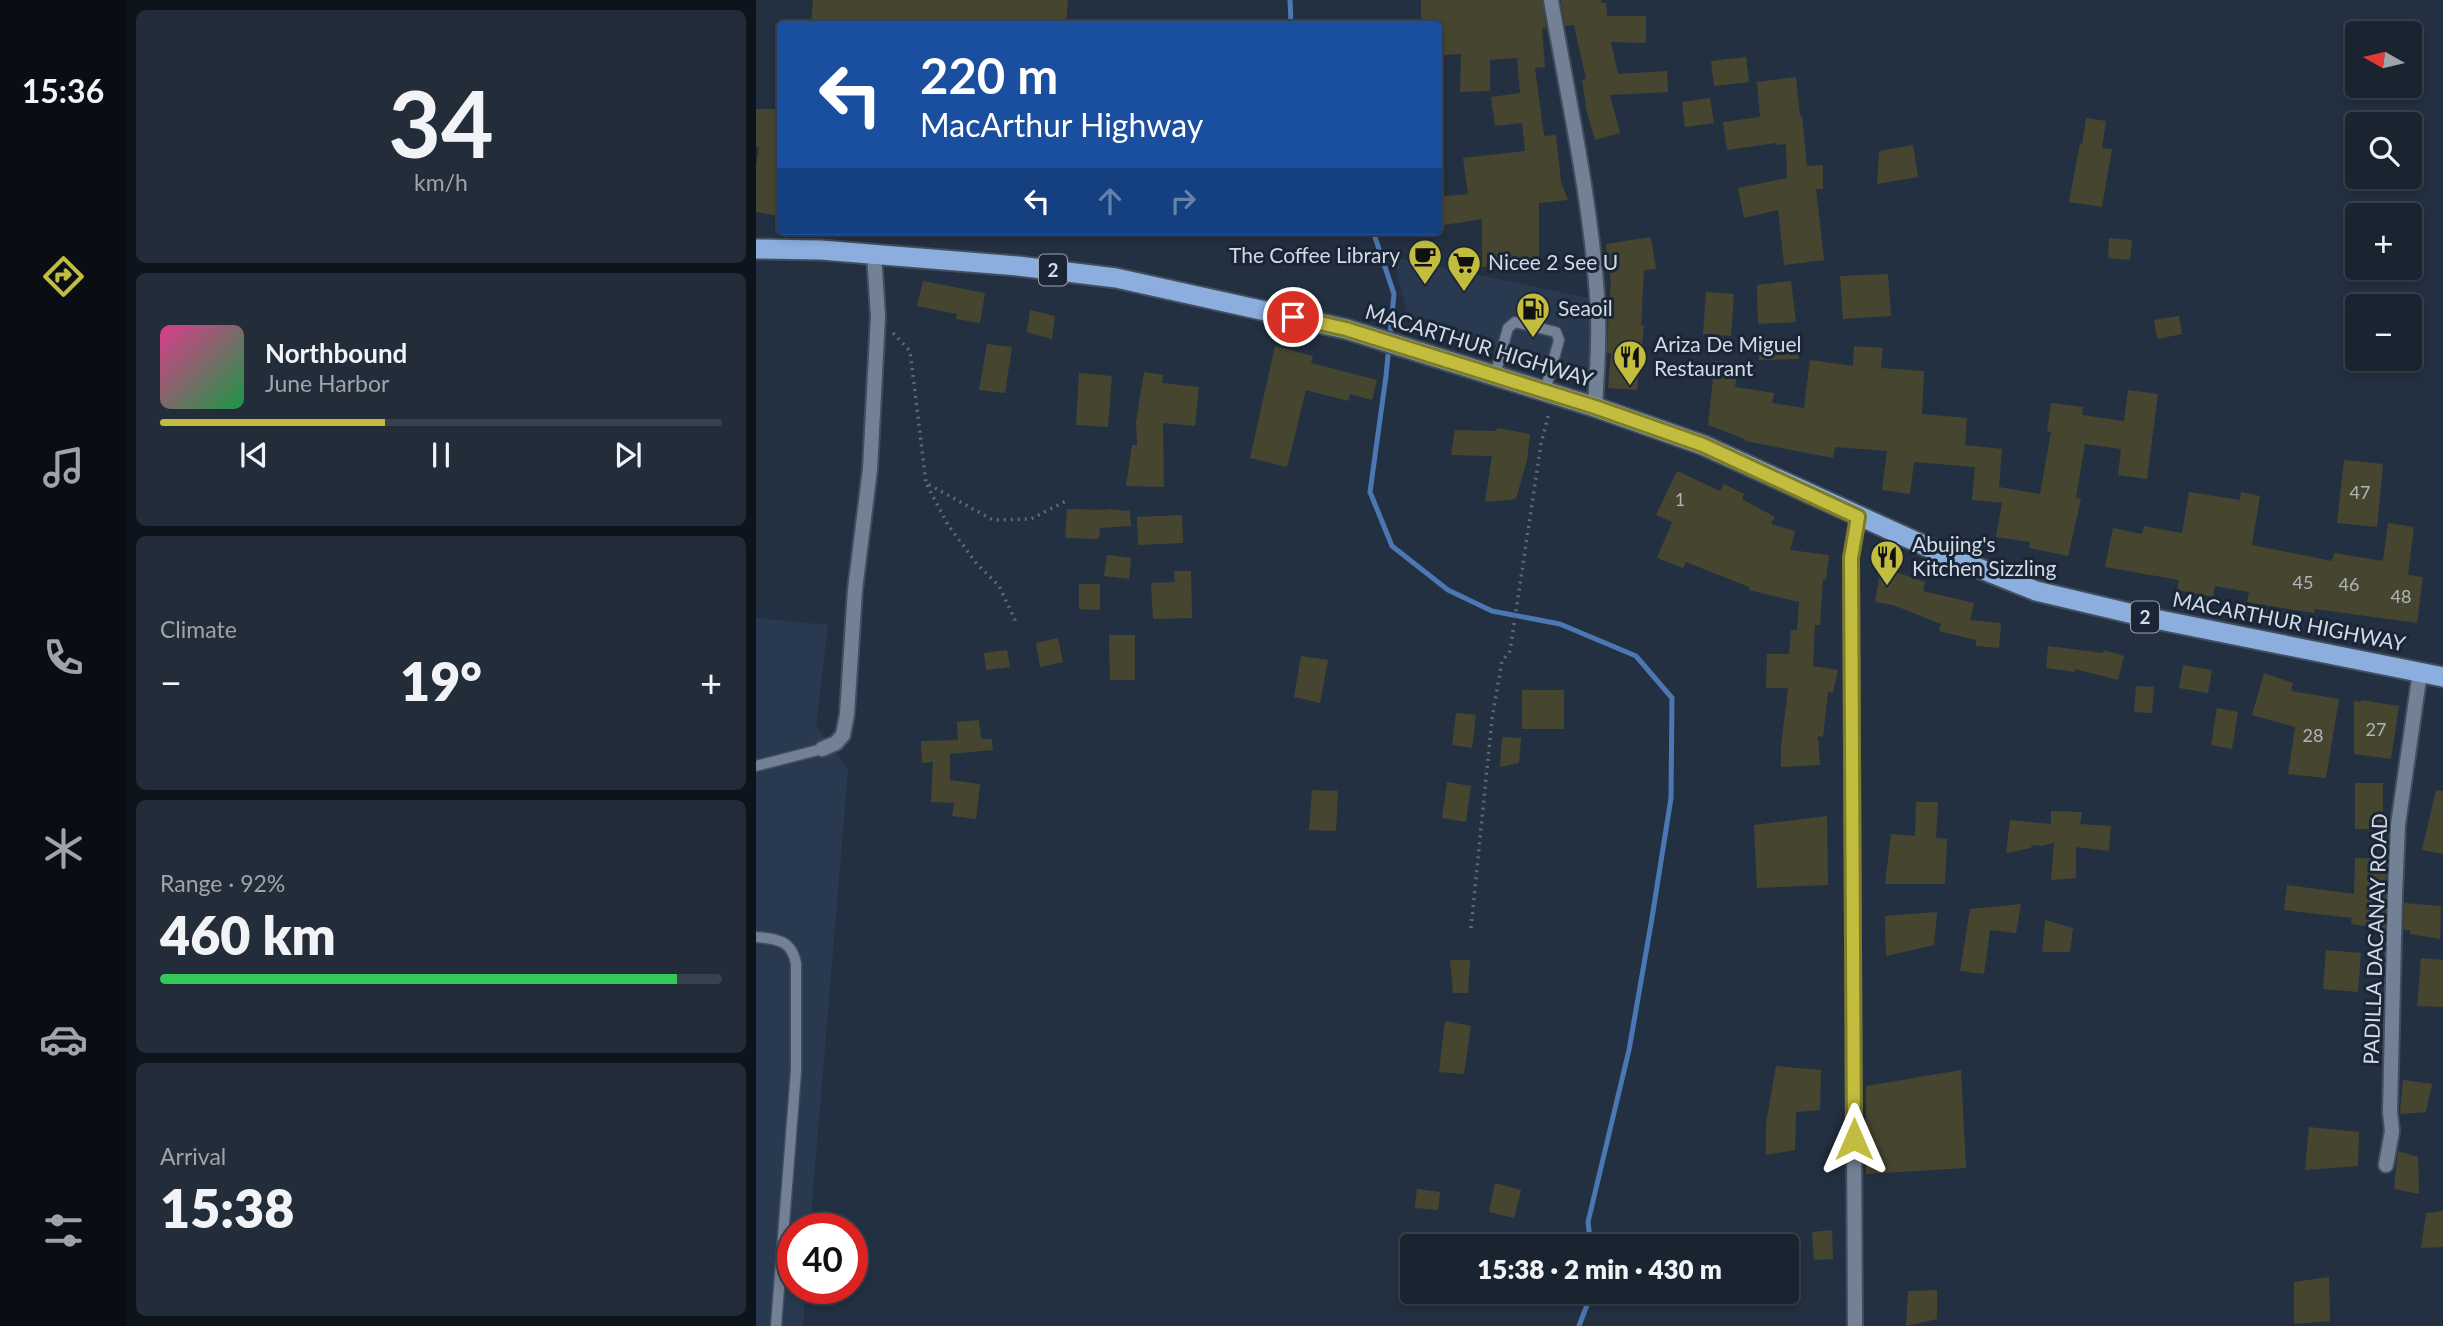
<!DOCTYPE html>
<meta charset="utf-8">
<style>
:root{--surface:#1a2431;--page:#232c39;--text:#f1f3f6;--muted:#9fa4ab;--line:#38414d;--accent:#c2bd3f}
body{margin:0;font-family:Lato,sans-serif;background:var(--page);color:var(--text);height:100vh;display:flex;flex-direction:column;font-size:26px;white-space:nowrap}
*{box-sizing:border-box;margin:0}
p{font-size:23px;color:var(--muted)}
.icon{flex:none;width:38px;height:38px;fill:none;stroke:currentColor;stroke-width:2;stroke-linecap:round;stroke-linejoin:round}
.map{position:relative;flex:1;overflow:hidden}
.details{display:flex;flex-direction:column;gap:10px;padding:10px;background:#0e141b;width:630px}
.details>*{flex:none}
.top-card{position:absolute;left:21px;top:21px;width:665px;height:214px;border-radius:7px;box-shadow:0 4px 10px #0003,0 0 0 2px var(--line);background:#1a4fa0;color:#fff;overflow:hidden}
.needle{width:46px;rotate:278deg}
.controls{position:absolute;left:1589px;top:21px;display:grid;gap:14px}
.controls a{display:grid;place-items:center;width:77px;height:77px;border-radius:7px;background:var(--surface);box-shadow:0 4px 10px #0003,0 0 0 2px var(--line);font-size:35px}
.speed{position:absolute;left:21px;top:1213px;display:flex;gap:14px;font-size:35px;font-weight:700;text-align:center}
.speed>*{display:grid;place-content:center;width:91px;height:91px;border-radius:50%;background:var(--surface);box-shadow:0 4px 10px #0003,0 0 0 2px var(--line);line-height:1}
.speed .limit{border:10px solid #d22;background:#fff;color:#111}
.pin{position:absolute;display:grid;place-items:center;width:60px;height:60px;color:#fff;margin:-30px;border:4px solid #fff;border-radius:50%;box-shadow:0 2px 7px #0007}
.me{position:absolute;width:77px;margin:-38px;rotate:0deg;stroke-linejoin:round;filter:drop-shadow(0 0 5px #0008)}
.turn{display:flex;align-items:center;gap:24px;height:147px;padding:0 28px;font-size:32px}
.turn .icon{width:91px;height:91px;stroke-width:2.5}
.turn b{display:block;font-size:49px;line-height:60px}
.lanes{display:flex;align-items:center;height:66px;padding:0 28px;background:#0003;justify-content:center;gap:35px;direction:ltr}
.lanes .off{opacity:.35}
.big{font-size:52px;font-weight:800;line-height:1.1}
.details .tile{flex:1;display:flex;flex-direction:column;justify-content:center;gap:10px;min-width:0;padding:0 24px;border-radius:10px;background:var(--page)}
.details .dial{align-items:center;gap:0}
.dial b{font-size:91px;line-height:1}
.song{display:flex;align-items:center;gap:21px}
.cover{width:84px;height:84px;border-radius:10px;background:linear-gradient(135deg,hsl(330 70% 55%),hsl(140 70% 35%))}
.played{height:7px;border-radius:4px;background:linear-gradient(90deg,var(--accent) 40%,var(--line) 40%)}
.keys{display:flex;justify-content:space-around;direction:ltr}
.heat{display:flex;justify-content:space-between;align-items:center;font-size:38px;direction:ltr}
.charge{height:10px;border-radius:5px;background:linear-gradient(90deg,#34c759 92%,var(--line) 0)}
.trip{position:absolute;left:644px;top:1234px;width:399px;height:70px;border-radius:7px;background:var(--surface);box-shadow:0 4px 10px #0003,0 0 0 2px var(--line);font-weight:800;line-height:70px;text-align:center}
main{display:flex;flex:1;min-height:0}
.dock{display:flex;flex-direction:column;width:126px;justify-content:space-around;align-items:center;background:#0a0e14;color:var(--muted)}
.dock .icon{width:49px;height:49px}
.dock .active{color:var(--accent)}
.dock b{font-size:32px;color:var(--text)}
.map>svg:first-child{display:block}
.built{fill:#293a50}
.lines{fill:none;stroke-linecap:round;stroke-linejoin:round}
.stream{stroke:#4b78b3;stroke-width:5}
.building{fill:#464630}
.service-casing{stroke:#434e5c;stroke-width:13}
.minor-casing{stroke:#434e5c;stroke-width:18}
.tertiary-casing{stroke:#434e5c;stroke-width:18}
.trunk-casing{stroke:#434e5c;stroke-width:23}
.path{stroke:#5e6a79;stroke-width:3.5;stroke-dasharray:2 5;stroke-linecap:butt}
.service{stroke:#728195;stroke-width:10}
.minor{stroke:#728195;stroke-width:14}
.tertiary{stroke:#728195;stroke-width:14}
.trunk{stroke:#8baede;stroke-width:19}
.route-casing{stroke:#7e7b29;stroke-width:18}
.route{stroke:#c2bd3f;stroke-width:12}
.labels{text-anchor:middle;stroke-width:6;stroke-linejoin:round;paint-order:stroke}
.number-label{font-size:18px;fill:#afb5b8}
.shield{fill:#1a2636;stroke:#9ba4b0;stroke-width:2}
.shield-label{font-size:19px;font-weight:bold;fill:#d2dae5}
.poi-label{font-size:21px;fill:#d2dae5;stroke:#1a2636;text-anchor:start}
.street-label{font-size:21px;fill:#d2dae5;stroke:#1a2636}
</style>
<main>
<nav class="dock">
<b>15:36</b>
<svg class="icon active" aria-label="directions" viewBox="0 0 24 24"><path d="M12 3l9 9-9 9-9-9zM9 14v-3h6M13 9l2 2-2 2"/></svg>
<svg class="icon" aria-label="music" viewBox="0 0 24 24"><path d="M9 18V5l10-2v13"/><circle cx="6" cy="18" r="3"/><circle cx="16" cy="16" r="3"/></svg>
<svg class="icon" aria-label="phone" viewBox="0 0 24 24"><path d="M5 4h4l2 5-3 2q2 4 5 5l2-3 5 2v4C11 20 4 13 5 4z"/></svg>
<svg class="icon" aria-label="climate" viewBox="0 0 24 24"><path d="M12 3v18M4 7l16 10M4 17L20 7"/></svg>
<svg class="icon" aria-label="car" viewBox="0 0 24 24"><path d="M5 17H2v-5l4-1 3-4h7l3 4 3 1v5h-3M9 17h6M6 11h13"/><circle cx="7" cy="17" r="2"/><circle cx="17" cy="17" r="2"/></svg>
<svg class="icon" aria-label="filters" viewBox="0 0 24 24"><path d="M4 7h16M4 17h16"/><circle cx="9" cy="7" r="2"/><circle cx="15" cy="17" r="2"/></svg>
</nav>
<section class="details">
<div class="tile dial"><b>34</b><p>km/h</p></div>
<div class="tile">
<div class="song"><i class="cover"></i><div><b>Northbound</b><p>June Harbor</p></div></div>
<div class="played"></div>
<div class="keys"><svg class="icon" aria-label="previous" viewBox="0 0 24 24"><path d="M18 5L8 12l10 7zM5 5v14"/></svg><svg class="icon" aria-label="pause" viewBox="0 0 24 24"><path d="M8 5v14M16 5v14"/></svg><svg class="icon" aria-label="next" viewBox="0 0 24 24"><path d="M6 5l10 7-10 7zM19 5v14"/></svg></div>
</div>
<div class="tile"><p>Climate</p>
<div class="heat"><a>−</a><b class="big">19°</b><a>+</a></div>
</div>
<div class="tile"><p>Range · 92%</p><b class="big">460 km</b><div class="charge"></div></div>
<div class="tile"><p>Arrival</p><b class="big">15:38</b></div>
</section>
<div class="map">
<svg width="1687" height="1326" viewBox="0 0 1687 1326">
<rect width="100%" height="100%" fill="#233041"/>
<g class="built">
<path d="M637,257L837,299L833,379L651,314Z"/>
<path d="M0,618L72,625L60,725L92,770L54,1228H37V1288H50L47,1326H0Z"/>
</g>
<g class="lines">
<g class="stream">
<path d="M534,0L535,24"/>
<path d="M617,231L638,294L630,376L614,492L636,546L692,590L736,611L804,624L880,656L916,698L915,798L896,918L873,1050L832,1222L835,1246"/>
<path d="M823,1326L836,1292"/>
</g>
</g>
<g class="building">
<path d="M57,0H312L310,24H55Z"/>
<path d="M665,0H786L790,28L786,29L789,67L779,68L788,136L800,135L805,182L812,200L783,203V266L726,267V219L682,226V197L712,194L707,158L769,151L766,123L739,126L735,97L764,93L761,58L734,60V91L704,92L705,54L685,55L682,22L665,23Z"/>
<path d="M805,0H845V3H850L851,16H890V43L855,42L862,74L911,71L912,92L854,95L864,133L839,140L831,113L826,80L830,79L818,25L809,26Z"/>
<path d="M990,57L993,82L958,86L955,61Z"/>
<path d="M1040,77L1044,116H1046L1051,166L1067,165V189H1060L1068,260L1028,265L1022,210L988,218L982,188L1031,178L1030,144L1020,145V143L971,150L967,122L1004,117L1001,82Z"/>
<path d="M954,98L958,123L929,127L926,102Z"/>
<path d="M0,109H24V216L0,212V166L3,147H0Z"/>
<path d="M1330,118L1350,121L1346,148L1356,149L1346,207L1313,202L1324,143L1326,144Z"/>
<path d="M1157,145L1162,177L1121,184L1123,151Z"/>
<path d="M895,237L900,269L888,270L885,325L888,326L881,390L852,388L855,353H851L852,327L855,282L850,244Z"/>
<path d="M1353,238L1376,240L1374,260L1352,258Z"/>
<path d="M1132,274L1135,316L1087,319L1084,276Z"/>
<path d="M167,281L229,293L224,323L200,319L201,314L161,306Z"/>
<path d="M1035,281L1040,322L1002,324L1001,285Z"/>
<path d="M950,292L978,294L975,336L947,334Z"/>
<path d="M274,310L299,316L296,339L271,332Z"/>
<path d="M1423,316L1426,334L1401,339L1398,320Z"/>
<path d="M1002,337L1042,341L1043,359L1003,360Z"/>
<path d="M231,344L256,347L249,393L223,390Z"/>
<path d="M519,346L557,356L555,363L621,380L616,400L594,394L592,401L550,390L531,467L494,458Z"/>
<path d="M1098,346L1127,348L1125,368L1168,371L1166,414L1211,418L1209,445L1246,449L1243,487L1284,494L1295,432L1291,431L1295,403L1327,407L1326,415L1368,421L1372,390L1402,394L1391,479L1362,475L1365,449L1329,444L1320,498L1325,499L1312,556L1273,548L1274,542L1240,537L1246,503L1216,500L1219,467L1158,462L1154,494L1126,490L1131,451L1079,447L1077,458L989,441V439L952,425L959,361L982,363L979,387L1018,393L1016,403L1048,408L1054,360L1097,366Z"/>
<path d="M388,372L407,375L406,383L443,387L439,426L407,423L408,487L370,486L376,445H381L380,422Z"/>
<path d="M323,373L356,376L352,427L320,425Z"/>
<path d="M741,428L774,434L771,460L760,499L729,502L736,456L695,455L699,430L740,431Z"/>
<path d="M1588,460L1627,464L1621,527L1581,523Z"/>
<path d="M921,471L964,491L968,484L988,494L986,499L1019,517L1015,524L1039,531L1034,550L1073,555L1070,580L1067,579L1064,625H1059L1057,666L1082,670L1077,693L1072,692L1067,737L1062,736L1064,765L1025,767V746L1032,688H1010L1011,654H1033L1035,630H1041L1043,602L993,590V587L930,562L927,568L901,558L916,522L900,515Z"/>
<path d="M1433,492L1484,500L1485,492L1504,496L1496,545L1576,561L1578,553L1627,561L1632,523L1658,527L1652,575L1667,577L1661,623L1559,609L1558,613L1491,602L1493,592L1459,586L1457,597L1421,590L1423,580L1349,567L1357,528L1386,534L1388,526L1426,533Z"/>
<path d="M311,509L352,510L351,509L374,511L375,526L344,528L343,539L309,538Z"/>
<path d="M426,515L427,543L382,545L381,517Z"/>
<path d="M351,555L375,558L373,579L348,576Z"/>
<path d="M1125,567L1169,582L1167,591L1218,603L1214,620L1245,623L1243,648L1220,646V640L1183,631L1185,624L1137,605L1119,602Z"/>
<path d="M418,571H435L436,618L397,619L395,583L419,582Z"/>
<path d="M323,584H344V610L323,609Z"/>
<path d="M353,635H379V680H354Z"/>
<path d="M302,638L307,662L284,667L280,643Z"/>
<path d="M1292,646L1347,653L1348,650L1368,656L1362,680L1319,669V672L1290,668Z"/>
<path d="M251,650L254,667L230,670L228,653Z"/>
<path d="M545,656L572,660L564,703L538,697Z"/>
<path d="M1427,665L1456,670L1452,693L1423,688Z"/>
<path d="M1508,673L1537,683L1535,691L1583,699L1570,778L1532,774L1539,727L1496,715Z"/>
<path d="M1380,686L1398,687L1396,713L1378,712Z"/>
<rect x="766" y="690" width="42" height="39"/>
<path d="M1605,700L1643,706L1635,759L1598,754V701L1605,702Z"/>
<path d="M1461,708L1482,712L1476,749L1455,745Z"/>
<path d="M700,713L720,715L716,748L696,745Z"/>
<path d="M223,720L225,739H236L237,750L194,754V780L224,784L220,819L196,816L198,803L175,802L177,762L166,763L165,741L202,740L201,722Z"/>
<path d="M746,737L765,738L763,763L744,767Z"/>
<path d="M691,782L715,786L710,822L686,818Z"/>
<rect x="1599" y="783" width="28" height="46"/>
<path d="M556,790L582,791L580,831L553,830Z"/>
<path d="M1680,790L1687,791V854L1666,850Z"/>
<path d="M1160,802H1182L1180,838L1191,839L1189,884H1129L1135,834L1159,836Z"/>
<path d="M1295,811L1326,812L1324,824L1355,826L1353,851L1320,847V878L1295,880L1298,843L1285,846L1276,845L1275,848L1250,853L1254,820L1295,824Z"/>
<path d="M1071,816L1072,885L1001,888L998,825Z"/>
<path d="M1599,858L1630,859L1629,929L1595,924L1596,918L1528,910L1531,885L1598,894Z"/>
<path d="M1648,903L1685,906L1684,939L1654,934V930H1648Z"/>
<path d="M1265,904L1260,933L1234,930L1228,974L1204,971L1214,909Z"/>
<path d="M1181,912L1178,945L1130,956L1129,916Z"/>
<path d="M1289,920L1317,928L1314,952H1286Z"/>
<path d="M1570,950L1605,953L1602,992L1567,989Z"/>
<path d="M1665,958L1687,960V1007L1661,1006Z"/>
<path d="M694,960H714L712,993H697Z"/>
<path d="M689,1021L715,1026L708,1074L683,1072Z"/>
<path d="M1020,1066L1065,1070L1064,1110L1040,1112L1039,1150L1010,1155V1124Z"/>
<path d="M1205,1070L1210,1168L1110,1174V1086Z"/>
<path d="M1647,1080L1676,1084L1670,1112L1644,1114Z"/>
<path d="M1553,1127L1603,1132L1602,1166L1549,1170Z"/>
<path d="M1642,1151L1662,1157L1663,1194L1638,1189Z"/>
<path d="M739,1183L765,1190L758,1218L733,1212Z"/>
<path d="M661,1189L684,1192L682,1210L659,1208Z"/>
<path d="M1687,1211V1247L1665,1248L1670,1213Z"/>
<path d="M1076,1230L1077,1259L1058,1260L1056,1232Z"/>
<path d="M1573,1277L1574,1321L1538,1324V1282Z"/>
<path d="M1181,1290V1319L1150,1326L1152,1291Z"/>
</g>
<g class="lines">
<g class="service-casing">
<g id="service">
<path d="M739,375L752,328L759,322L800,332L803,340L789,391"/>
<path d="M0,766L66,749"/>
<path d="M0,937C21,939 36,940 40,964V1071L20,1326"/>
</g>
</g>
<g class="minor-casing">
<g id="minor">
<path d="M795,0C812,98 834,196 841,295C844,332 841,370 839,407"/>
<path d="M66,749L80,743L87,735L91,714L99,590L114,469L122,316L118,255"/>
<path d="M1630,1165L1636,1131L1634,1112L1639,894L1642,825L1664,672"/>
</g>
</g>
<g class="tertiary-casing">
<path id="tertiary" d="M1099,1326L1095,558L1102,517"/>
</g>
<g class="trunk-casing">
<path id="trunk" d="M0,249L65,250L262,266L360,278L590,329L839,407L947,445L1185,553L1280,591L1394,618L1687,677"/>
</g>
<g class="path">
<path d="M137,333L154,351L170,483L237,520L275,519L310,501"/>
<path d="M171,485L192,525L221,564L243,586L260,622"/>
<path d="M715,928L736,719L746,661L754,651L785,444L793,413"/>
</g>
<use href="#service" class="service"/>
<use href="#minor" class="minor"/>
<use href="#tertiary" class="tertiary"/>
<use href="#trunk" class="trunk"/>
</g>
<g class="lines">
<g class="route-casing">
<path id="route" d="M537,317L590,329L839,407L947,445L1102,517L1095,558L1098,1139"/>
</g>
<use href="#route" class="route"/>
</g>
<defs>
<g id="cafe-pin" transform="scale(1.75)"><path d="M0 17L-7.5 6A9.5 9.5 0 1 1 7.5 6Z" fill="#c2bd3f" stroke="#1a2636"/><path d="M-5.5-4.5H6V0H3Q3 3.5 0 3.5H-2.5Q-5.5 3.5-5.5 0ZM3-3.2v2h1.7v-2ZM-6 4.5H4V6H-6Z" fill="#111"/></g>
<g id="supermarket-pin" transform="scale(1.75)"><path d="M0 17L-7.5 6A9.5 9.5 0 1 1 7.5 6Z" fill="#c2bd3f" stroke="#1a2636"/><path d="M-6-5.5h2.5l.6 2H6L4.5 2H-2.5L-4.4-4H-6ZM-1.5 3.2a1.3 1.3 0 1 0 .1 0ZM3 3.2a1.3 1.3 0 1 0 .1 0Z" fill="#111"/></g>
<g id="fuel-pin" transform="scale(1.75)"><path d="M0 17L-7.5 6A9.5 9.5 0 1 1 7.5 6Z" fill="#c2bd3f" stroke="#1a2636"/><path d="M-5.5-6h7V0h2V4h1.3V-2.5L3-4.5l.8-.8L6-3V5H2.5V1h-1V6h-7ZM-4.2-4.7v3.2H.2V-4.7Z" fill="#111"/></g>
<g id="restaurant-pin" transform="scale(1.75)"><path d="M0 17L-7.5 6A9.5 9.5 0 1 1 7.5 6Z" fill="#c2bd3f" stroke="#1a2636"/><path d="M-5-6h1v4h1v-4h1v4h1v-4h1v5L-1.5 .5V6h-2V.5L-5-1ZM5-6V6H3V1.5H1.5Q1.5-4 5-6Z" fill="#111"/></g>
</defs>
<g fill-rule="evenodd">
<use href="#cafe-pin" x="669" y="256"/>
<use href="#supermarket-pin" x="708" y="263"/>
<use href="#fuel-pin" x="777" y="309"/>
<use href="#restaurant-pin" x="874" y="357"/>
<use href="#restaurant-pin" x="1131" y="557"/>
</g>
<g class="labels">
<g class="number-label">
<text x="1604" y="499">47</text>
<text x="924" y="506">1</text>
<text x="1547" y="589">45</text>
<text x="1593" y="591">46</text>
<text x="1645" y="603">48</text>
<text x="1620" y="736">27</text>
<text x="1557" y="742">28</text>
</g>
<g class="shield">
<rect x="283" y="254.5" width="28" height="31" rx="5"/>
<rect x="1375" y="601.5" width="28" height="31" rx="5"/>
</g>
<g class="shield-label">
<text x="297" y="277">2</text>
<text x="1389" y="624">2</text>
</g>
<g class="poi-label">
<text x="644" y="263" text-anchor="end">The Coffee Library</text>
<text x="732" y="270">Nicee 2 See U</text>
<text x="802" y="316">Seaoil</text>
<text x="898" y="352">Ariza De Miguel<tspan x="898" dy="24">Restaurant</tspan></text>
<text x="1156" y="552">Abujing's<tspan x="1156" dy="24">Kitchen Sizzling</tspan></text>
</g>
<g class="street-label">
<text transform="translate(723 346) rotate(17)" y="7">MACARTHUR HIGHWAY</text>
<text transform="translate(1533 622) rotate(11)" y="7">MACARTHUR HIGHWAY</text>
<text transform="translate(1620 939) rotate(-88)" y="7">PADILLA DACANAY ROAD</text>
</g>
</g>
</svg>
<div class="controls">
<a><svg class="needle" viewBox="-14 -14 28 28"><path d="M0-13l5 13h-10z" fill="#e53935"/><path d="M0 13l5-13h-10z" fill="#9fa4ab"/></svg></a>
<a><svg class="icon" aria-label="search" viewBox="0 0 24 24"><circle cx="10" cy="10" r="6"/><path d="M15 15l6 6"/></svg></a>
<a>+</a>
<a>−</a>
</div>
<div class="speed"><div class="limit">40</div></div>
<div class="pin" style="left:537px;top:317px;background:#d93025"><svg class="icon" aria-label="arrive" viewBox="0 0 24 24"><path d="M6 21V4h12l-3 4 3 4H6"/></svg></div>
<svg class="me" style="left:1098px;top:1139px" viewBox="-20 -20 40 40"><path d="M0-17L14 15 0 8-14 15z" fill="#c2bd3f" stroke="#fff" stroke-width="4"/></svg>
<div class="trip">15:38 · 2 min · 430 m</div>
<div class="top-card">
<div class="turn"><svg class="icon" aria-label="left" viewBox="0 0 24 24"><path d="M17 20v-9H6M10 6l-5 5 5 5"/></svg><div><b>220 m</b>MacArthur Highway</div></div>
<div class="lanes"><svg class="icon" aria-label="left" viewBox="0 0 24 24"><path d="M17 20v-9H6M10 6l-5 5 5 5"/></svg><svg class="icon off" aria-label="ahead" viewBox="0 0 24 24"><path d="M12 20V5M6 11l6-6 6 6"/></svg><svg class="icon off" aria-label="right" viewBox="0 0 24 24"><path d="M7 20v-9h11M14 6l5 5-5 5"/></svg></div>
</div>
</div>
</main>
